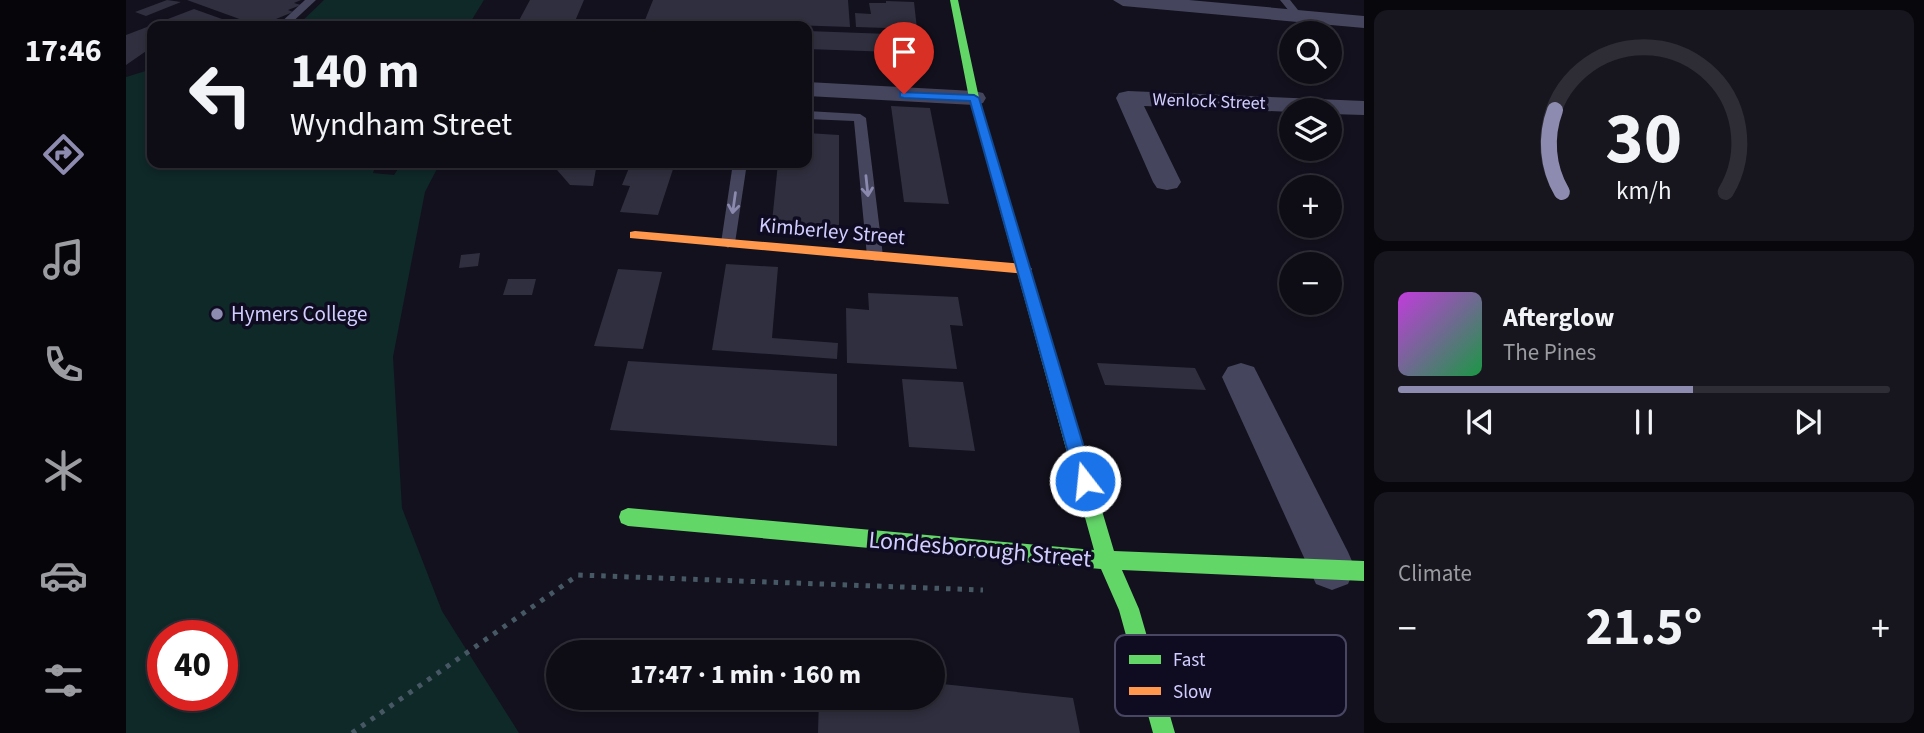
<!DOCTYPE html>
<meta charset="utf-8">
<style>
:root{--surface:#0e0d16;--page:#17161f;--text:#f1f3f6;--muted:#9b9ca1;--line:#2e2d35;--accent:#8e8bb0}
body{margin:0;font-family:"Source Sans 3",sans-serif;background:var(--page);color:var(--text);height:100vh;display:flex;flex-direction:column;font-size:26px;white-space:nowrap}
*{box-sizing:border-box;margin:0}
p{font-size:23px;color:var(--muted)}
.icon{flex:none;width:38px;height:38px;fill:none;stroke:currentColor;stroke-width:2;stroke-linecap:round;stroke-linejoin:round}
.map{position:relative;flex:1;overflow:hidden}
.panel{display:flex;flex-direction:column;gap:10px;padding:10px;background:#08070c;width:560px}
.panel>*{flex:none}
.guide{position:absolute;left:21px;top:21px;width:665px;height:147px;border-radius:14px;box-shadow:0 4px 10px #0003,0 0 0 2px var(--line);background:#0e0d16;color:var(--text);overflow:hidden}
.tools{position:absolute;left:1153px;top:21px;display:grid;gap:14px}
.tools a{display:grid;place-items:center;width:63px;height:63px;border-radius:50%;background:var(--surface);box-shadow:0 4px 10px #0003,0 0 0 2px var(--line);font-size:35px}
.speed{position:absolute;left:21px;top:620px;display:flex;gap:14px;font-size:35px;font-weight:700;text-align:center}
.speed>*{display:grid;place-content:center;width:91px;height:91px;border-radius:50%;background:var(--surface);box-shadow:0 4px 10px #0003,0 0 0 2px var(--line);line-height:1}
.speed .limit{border:10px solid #d22;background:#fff;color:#111}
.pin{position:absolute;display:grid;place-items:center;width:60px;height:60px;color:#fff;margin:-72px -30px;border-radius:50% 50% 50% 0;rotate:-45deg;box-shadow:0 0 7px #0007}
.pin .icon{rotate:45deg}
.me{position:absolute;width:77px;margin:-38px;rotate:344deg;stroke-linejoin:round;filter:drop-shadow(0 0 5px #0008)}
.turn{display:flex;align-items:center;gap:24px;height:147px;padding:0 28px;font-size:32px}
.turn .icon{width:91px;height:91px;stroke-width:2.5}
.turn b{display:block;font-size:49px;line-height:60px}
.big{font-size:52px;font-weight:700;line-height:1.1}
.panel .tile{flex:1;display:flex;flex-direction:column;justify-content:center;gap:10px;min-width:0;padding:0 24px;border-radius:14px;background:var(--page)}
.panel .dial{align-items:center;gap:0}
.dial svg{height:182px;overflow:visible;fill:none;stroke:var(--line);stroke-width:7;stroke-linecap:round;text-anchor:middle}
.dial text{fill:var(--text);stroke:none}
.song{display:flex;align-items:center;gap:21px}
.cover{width:84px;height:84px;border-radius:10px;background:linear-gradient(135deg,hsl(290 70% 55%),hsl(140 70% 35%))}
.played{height:7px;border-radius:4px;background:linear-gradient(90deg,var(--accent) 60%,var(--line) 60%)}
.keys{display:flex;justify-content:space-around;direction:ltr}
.heat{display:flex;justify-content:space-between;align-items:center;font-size:38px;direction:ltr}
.trip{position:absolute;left:420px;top:640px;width:399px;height:70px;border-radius:35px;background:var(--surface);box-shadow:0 4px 10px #0003,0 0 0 2px var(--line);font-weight:700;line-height:70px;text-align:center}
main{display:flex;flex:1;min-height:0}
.dock{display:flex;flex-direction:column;width:126px;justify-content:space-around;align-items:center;background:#060509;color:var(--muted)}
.dock .icon{width:49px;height:49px}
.dock .current{color:var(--accent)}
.dock b{font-size:32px;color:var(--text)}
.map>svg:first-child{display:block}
.green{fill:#0f2828;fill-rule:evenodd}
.building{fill:#302f3f}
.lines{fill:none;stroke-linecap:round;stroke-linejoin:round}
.path{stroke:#475865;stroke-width:5;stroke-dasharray:4.5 7;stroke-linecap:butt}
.lane{fill:#45455e;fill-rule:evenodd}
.street{fill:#45455e;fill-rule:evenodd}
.fast{fill:#63d668;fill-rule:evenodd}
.slow{fill:#ff974d;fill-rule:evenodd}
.oneway{stroke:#8b89ae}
.route{fill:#1a73e8;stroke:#114b97;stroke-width:2}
.poi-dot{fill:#8e8bb0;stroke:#0f0c22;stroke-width:2.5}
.labels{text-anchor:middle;stroke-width:7;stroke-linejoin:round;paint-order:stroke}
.far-street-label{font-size:18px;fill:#d1cdff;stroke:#0f0c22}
.street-label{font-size:21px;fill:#d1cdff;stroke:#0f0c22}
.poi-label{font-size:21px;fill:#d1cdff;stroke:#0f0c22;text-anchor:start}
.near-street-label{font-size:24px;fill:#d1cdff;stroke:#0f0c22}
.key{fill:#0f0c22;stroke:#494664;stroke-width:2}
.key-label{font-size:19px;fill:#d1cdff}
</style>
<main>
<nav class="dock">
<b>17:46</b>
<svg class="icon current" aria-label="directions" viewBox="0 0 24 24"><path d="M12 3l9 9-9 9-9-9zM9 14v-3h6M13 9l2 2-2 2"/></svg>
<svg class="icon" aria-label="music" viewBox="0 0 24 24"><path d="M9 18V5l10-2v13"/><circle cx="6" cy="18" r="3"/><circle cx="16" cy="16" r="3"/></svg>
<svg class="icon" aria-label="phone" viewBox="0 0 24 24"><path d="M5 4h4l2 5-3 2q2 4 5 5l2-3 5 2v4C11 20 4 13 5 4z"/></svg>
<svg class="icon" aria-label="climate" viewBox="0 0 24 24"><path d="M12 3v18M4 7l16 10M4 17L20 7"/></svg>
<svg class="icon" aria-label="car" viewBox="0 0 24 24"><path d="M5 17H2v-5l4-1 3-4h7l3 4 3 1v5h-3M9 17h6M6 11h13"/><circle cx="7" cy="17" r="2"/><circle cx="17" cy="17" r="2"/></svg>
<svg class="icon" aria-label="filters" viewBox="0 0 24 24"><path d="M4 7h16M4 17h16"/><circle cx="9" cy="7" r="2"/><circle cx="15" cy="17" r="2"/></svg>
</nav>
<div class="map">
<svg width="1238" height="733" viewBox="0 0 1238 733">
<rect width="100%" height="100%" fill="#12111d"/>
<g class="green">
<path d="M198,0H358L342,26H171Z"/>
<path d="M26,69V163H250L247,173L268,175L276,163H314L299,192L267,357L276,508L316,611L393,733H0V77ZM37,635H96V695H37Z"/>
</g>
<g class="building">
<path d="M41,0L55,2L20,16L9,12Z"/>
<path d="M61,0H175L168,3L175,5L162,10L167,12L133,26Z"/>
<path d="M404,0H458L447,26H390Z"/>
<path d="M527,0H722L724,27L519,20Z"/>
<path d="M760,1L788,2L791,29L730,27L729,13L745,14L743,3H760Z"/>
<path d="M68,9L96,19L78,26H26V47L0,65V35Z"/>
<path d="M681,31L791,35L795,53L681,49Z"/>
<path d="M765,106L804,108L823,204L778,202Z"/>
<path d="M681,133L713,135V226L646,222L652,163H681Z"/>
<path d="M425,163H471L467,186L444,185Z"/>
<path d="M505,163H549L532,215L494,212L504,186L496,185Z"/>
<path d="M354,253L352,266L333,268L335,255Z"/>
<path d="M600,264L652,267L646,338L712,343L711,359L586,350Z"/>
<path d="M492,269L536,272L517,349L468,346Z"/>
<path d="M382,279H410L406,295H377Z"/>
<path d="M742,293L832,297L837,326L824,325L831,369L721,363L720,308L743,310Z"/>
<path d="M502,361L711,374V446L484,430Z"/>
<path d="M971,363L1069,368L1080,390L979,385Z"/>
<path d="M776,379L837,382L849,451L783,447Z"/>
<path d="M807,683L947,698L954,733H692L693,698H807Z"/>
</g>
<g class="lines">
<path class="path" d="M226,733L452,575L857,590"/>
<g class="lane">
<path d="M179,0H190L162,26H151Z"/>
<path d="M1154,0H1164L1176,15L1174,17H1168Z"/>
<path d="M109,23L119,24L120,26H104Z"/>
<path d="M681,111L734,114L740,118L757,256L754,260L749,261L741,256L728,121L681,119Z"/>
<path d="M607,163H621L609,243L602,248L595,243Z"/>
</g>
<g class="street">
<path d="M987,0H1063L1238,16V28L997,6Z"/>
<path d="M681,82L848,91L857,93L860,98L857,103L848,105L681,96Z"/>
<path d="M1002,91L1238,101V115L1204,114V110L1166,112L1018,106L1055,182L1051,188L1041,190L1031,188L1027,182L990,98L993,93Z"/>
<path d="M1115,363L1128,367L1222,552L1229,568L1222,584L1206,590L1190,584L1096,377L1102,367Z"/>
</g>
<path class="fast" d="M824,0H832L853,98L988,551L1238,561V581L996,570L1013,609L1049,733H1027L993,610L975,569L502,526L495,523L493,517L495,511L502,508L968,550L843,98Z"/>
<path class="slow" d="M509,231L899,264L906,269L899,274L504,238V232Z"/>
</g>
<defs><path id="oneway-shaft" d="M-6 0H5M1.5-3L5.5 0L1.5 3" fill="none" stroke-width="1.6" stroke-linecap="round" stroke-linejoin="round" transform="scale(1.75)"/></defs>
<g class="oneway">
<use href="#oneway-shaft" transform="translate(741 186) rotate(84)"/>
<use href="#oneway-shaft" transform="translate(608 203) rotate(98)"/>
</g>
<path class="route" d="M774,92L848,95L853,98L968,481L965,487H952L950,481L844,101L778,98L774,97Z"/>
<circle class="poi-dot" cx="91" cy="314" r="7"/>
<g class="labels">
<g class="far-street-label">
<text transform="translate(1083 101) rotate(2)" y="6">Wenlock Street</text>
</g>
<g class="street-label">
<text transform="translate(706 231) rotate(5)" y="7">Kimberley Street</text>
</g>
<g class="poi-label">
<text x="105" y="321">Hymers College</text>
</g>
<g class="near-street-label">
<text transform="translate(854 549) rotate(5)" y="8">Londesborough Street</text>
</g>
</g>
<rect x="989" y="635" width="231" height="81" rx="10" class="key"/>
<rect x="1003" y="655" width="32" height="9" fill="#63d668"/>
<rect x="1003" y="687" width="32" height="8" fill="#ff974d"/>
<g class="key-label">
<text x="1047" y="666">Fast</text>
<text x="1047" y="698">Slow</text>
</g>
</svg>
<div class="tools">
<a><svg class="icon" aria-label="search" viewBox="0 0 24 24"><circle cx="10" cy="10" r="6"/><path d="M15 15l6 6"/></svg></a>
<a><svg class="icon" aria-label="layers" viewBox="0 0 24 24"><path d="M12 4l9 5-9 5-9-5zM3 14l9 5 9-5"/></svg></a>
<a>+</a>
<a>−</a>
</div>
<div class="speed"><div class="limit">40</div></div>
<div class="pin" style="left:778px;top:94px;background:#d93025"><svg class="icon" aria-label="arrive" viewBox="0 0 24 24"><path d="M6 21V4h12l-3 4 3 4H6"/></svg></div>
<svg class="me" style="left:959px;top:481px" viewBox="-20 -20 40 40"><circle r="17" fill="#1a73e8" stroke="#fff" stroke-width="3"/><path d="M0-11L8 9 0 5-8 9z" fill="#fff"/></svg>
<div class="trip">17:47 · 1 min · 160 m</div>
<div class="guide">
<div class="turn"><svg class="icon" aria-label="left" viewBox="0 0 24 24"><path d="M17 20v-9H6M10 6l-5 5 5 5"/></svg><div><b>140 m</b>Wyndham Street</div></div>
</div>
</div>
<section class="panel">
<div class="tile dial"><svg viewBox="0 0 100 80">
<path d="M14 69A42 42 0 1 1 86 69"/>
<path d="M14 69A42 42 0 0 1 11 33" stroke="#8e8bb0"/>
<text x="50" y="56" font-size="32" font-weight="700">30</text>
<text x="50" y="72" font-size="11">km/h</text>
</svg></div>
<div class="tile">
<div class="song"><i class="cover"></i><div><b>Afterglow</b><p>The Pines</p></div></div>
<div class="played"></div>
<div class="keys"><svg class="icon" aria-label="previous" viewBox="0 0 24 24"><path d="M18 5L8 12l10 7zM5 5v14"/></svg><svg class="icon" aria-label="pause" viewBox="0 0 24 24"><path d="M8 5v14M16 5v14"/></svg><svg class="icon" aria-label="next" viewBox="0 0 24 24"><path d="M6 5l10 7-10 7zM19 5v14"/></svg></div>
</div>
<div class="tile"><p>Climate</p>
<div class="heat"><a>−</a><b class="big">21.5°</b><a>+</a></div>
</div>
</section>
</main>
